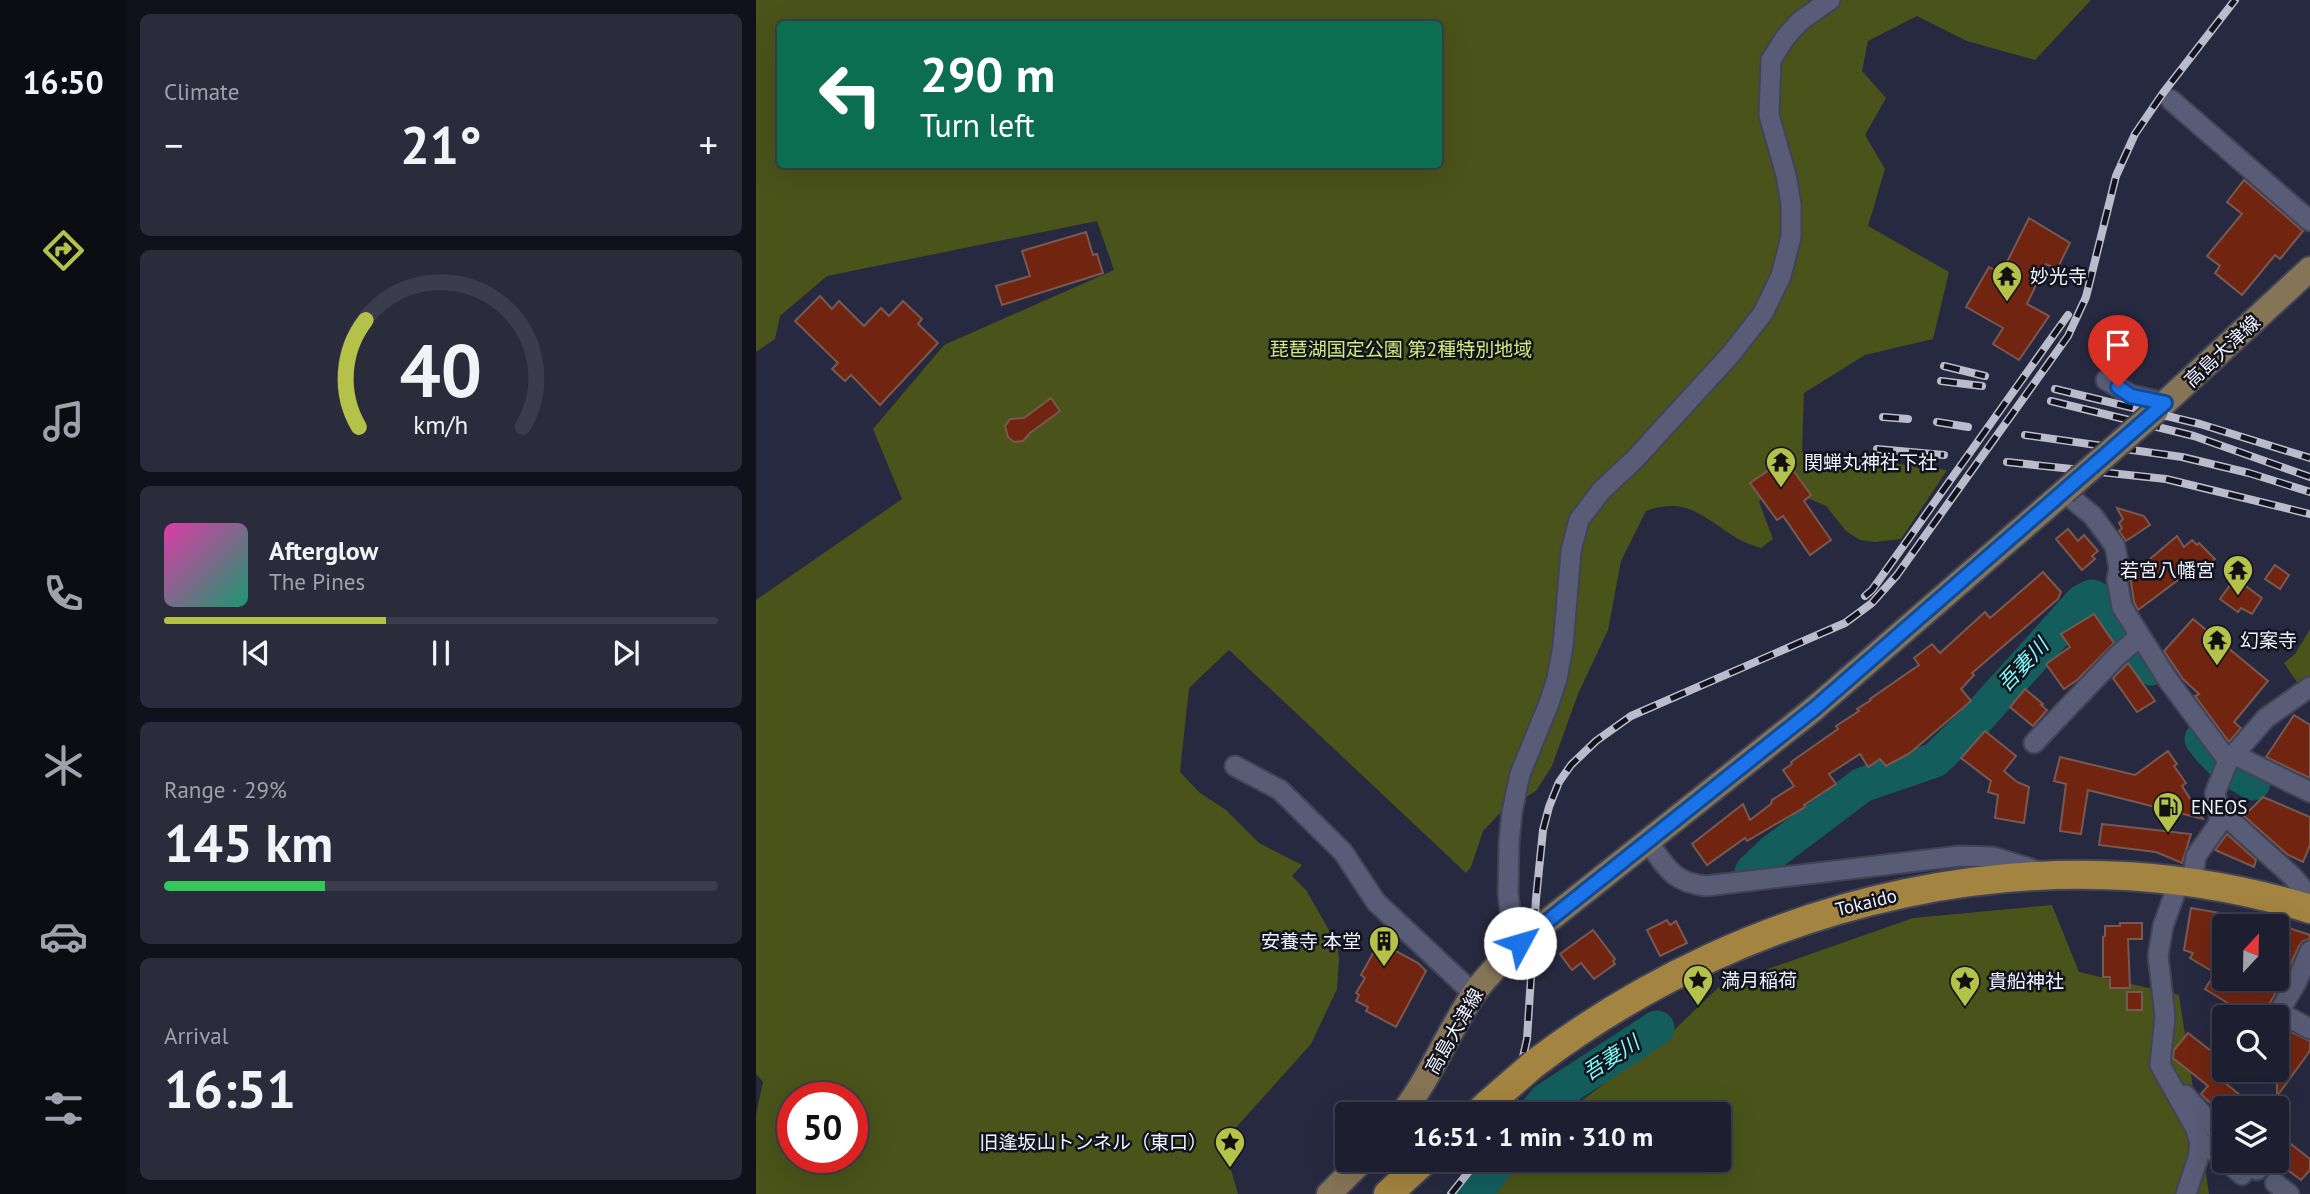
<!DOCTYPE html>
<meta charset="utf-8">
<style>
:root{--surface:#1d1f30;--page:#2a2c3c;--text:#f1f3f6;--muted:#a0a2ab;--line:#3b3d4c;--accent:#b4c24a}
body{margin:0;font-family:"PT Sans","Noto Sans JP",sans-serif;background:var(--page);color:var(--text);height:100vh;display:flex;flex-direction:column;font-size:26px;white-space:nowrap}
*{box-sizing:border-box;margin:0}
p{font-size:23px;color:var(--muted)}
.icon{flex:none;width:38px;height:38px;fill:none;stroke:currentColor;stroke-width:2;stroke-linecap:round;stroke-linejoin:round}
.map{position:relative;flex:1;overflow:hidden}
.drawer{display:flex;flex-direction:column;gap:14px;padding:14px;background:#10111a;width:630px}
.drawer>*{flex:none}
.top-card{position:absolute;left:21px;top:21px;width:665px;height:147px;border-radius:7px;box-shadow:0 7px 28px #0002,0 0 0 2px var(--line);background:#0b6e4f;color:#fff;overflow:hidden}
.needle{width:46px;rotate:22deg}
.controls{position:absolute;left:1456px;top:914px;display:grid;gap:14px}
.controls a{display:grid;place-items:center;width:77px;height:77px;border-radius:7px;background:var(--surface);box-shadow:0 7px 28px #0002,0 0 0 2px var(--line);font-size:35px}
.speed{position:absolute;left:21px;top:1082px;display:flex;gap:14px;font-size:35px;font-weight:700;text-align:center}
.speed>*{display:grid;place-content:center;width:91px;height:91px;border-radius:50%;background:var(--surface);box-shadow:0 7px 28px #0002,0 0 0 2px var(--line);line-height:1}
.speed .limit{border:10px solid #d22;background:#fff;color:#111}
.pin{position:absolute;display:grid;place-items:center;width:60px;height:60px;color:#fff;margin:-72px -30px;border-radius:50% 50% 50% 0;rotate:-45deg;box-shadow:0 0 7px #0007}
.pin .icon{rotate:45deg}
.me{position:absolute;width:77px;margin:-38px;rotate:51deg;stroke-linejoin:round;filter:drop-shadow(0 0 5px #0008)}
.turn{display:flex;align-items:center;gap:24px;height:147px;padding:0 28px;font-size:32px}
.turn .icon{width:91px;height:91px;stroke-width:2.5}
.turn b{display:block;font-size:49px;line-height:60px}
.big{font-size:52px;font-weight:700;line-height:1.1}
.drawer .tile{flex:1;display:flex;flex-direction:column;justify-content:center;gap:10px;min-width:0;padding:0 24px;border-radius:10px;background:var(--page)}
.drawer .dial{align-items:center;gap:0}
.dial svg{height:182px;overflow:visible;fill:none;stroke:var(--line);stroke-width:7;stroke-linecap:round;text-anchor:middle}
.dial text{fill:var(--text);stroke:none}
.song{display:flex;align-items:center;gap:21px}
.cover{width:84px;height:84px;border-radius:10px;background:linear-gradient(135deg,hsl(320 70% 55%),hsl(160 70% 35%))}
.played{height:7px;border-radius:4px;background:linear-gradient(90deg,var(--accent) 40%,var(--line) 40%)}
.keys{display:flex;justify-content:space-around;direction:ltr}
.heat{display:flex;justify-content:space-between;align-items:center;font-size:38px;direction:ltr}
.charge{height:10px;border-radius:5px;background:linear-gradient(90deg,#34c759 29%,var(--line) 0)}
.trip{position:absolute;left:579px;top:1102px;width:396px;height:70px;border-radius:7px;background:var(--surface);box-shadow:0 7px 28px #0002,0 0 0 2px var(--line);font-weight:700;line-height:70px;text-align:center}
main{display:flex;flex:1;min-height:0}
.dock{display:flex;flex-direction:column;width:126px;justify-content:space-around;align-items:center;background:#0c0c13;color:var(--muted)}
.dock .icon{width:49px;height:49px}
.dock .active{color:var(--accent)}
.dock b{font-size:32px;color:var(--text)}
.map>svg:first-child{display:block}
.green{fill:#4a5319;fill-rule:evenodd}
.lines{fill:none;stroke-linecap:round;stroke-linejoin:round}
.river{stroke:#145d5d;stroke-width:35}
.building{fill:#712511;stroke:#785951;stroke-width:2}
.minor-casing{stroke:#414356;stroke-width:23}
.major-casing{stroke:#414356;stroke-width:28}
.highway-casing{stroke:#414356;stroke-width:32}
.minor{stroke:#585c76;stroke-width:19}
.major{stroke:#857456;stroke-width:24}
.highway{stroke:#a38440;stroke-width:28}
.rail-casing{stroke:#babccc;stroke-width:8}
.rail{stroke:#12131d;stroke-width:5;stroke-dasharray:16;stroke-linecap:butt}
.major-bridge-casing{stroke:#414356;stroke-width:28;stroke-linecap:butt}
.highway-bridge-casing{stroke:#414356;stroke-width:32;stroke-linecap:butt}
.major-bridge{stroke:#857456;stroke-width:24}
.highway-bridge{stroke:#a38440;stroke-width:28}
.route-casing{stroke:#114b97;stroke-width:18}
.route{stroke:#1a73e8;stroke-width:12}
.labels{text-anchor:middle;stroke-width:5;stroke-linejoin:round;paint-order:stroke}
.poi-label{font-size:19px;fill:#f0f2ff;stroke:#12131d;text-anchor:start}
.park-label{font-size:19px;fill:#d6eb79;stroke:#12131d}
.street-label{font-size:19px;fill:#f0f2ff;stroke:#12131d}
.water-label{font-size:21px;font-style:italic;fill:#7cfcfb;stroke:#12131d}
</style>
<main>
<nav class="dock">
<b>16:50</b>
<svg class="icon active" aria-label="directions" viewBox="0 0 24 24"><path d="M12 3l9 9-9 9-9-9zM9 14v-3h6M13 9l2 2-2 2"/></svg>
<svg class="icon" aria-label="music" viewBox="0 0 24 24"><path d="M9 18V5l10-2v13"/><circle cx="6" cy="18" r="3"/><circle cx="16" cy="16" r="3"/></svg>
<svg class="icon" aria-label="phone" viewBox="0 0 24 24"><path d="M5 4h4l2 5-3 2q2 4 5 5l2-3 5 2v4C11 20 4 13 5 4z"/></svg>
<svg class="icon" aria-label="climate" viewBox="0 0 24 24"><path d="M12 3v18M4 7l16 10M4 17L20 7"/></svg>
<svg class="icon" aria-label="car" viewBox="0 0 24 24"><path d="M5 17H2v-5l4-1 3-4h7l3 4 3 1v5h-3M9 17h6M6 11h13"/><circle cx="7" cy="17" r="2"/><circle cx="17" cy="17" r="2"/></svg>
<svg class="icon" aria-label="filters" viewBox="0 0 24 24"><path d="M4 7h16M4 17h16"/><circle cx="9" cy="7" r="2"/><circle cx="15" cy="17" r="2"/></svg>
</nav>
<section class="drawer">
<div class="tile"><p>Climate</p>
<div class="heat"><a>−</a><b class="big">21°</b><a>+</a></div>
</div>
<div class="tile dial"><svg viewBox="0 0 100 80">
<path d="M14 69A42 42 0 1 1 86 69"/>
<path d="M14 69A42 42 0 0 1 17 22" stroke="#b4c24a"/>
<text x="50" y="56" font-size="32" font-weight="700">40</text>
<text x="50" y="72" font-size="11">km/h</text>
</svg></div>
<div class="tile">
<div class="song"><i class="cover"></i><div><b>Afterglow</b><p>The Pines</p></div></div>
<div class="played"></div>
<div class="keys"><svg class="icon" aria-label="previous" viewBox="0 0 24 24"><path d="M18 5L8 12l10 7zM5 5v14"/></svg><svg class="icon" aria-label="pause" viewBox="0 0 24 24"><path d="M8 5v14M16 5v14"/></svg><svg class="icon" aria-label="next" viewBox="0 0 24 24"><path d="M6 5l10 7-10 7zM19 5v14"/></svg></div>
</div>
<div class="tile"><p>Range · 29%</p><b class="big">145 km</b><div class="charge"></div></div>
<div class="tile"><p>Arrival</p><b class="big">16:51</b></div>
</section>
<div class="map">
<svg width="1554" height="1194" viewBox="0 0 1554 1194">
<rect width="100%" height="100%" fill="#272940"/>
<g class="green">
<path d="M0,0H1335L1279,60L1211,41L1161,16L1112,41L1106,71L1130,98L1109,135L1129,169L1112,226L1193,272L1177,339L1109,355L1048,393L1046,452L1191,470L1145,539L1119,542L1104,540L1090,531L1070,506L1019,484L1006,496L1003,502L1017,539L1005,548C960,537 943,491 890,511L865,561L852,630L822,694L796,766L780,791L745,812L727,831L715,867L710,873L473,650L433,688L424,772L444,793L470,810L503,843L546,865L536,876L550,890L581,944L583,959L581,989L555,1044L467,1142L482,1194H0V1114L7,1082L0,1074V600L146,499L117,429L188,345L358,270L341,221L71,276L24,316L19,339L0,352ZM24,24H682V164H24ZM37,1097H96V1157H37Z"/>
<path d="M1554,629V678L1543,685L1528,663L1539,654Z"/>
<path d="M1296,905L1323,972L1423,995L1453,1194H735L761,1160H962V1115H807L917,1031L964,986L1157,918Z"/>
</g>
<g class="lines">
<g class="river">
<path d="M1446,739C1461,759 1475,771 1497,783"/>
<path d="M996,872L1017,852L1106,785L1179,760L1217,723L1326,602L1336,597L1353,606L1395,668"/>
<path d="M778,1115L789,1101L901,1028"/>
<path d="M718,1194L744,1160"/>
</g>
</g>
<g class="building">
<path d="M1488,180L1547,231L1524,259L1519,255L1486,295L1459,273L1464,266L1451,256L1486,214L1471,202Z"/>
<path d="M1273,218L1314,243L1301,269L1290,264L1271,304L1293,316L1263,360L1237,344L1247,328L1210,307L1233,267L1245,274Z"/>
<path d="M330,232L337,255L341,254L347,273L246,305L240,286L274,276L266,251Z"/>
<path d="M64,296L76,309L83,301L108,326L125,308L133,316L147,301L166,319L162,324L182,343L124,405L95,375L89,381L76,369L82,363L39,321Z"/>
<path d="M295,398L304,411L274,433L267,441L258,442L252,437L249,426L254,419L268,418Z"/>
<path d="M1029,459L1055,495L1048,501L1075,540L1054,555L1027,516L1021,520L994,483Z"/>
<path d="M1361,508L1388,516L1394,525L1370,541L1363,531L1366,528L1363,523L1367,519Z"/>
<path d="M1312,529L1322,541L1328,535L1342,551L1336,556L1339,559L1326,570L1300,539Z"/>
<path d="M1421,536L1428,547L1436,540L1441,545L1443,543L1459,559L1445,571L1441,566L1382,610L1378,602L1374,576Z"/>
<path d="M1519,565L1533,575L1524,589L1509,579Z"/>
<path d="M1287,572L1305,592L1302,599L1216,673L1218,675L1205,689L1215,701L1154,753L1130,766L1124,759L1112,767L1104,754L1073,774L1080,784L1048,805L1049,807L991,841L989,838L951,865L936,844L987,804L994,820L1015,804L1016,800L1038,786L1027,770L1036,764L1035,762L1082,729L1080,726L1103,711L1101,709L1115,700L1114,699L1163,665L1158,658L1176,644L1184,653L1229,612L1234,618Z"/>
<path d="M1477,581L1482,585L1484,582L1506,598L1496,614L1485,608L1482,612L1464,599Z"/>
<path d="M1338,614L1358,643L1321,680L1308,689L1290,664L1314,647L1305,634Z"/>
<path d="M1437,619L1512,681L1478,722L1485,728L1473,742L1439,696L1443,694L1427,679L1408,651Z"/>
<path d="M1372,663L1399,701L1381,712L1357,678Z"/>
<path d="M1269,689L1287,704L1285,705L1291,710L1277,726L1254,707Z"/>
<path d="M1538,715L1554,725V778L1510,757Z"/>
<path d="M1229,731L1260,756L1248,771L1261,782L1273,787L1268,823L1239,818L1242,795L1232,792L1235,781L1205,758Z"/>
<path d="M1412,751L1421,764L1418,766L1430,783L1426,786L1447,819L1332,790L1325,834L1304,831L1310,784L1298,781L1304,757L1379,775Z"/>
<path d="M1507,797L1554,817V845L1547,862L1532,855L1488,816Z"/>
<path d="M1346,824L1435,834L1426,863L1400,852L1343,845Z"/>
<path d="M1471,834L1500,860L1498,867L1459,850Z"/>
<path d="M1435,908L1470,914L1468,978H1521V936L1527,926L1554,935V939L1547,941L1543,946L1529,977L1512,1006V1017H1472L1478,1007L1449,989L1459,973L1434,958L1437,953L1428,950Z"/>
<path d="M911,920L914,925L920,921L931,943L904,956L891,930Z"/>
<path d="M1364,923H1386V939H1372L1374,988H1354V977H1347V937L1349,936V926H1364Z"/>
<path d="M837,930L859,959L857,961L859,964L838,979L825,963L816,970L804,954Z"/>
<path d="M627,944L662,963L670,971L640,1027L610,1011L612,1007L600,1001L603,995L600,993L609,978L605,975L621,946L625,948Z"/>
<rect x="1371" y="992" width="15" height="18"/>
<path d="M1521,1025L1554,1041V1050L1551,1055L1521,1096Z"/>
<path d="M1432,1033L1468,1061V1067L1461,1076L1485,1096L1475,1108H1468V1116L1445,1094L1452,1086L1417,1058L1418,1050Z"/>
<path d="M1521,1133L1554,1159V1170L1545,1180L1521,1162Z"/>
</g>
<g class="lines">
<g class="minor-casing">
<g id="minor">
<path d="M1415,100L1554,221"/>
<path d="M1350,380L1375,395L1409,403"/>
<path d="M1308,492L1337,516L1359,546L1363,568L1361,580L1366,607L1412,680L1472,761"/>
<path d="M1278,743L1361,656L1383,637"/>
<path d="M1477,754L1554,792"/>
<path d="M479,766L524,790L587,852L620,902L718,994"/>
<path d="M1463,810L1536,876L1554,897"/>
<path d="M891,841C911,867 915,882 950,886L1204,856L1237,857L1285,872"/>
<path d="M1423,882L1407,926L1402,956L1409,1016L1404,1065L1439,1127L1444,1143L1442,1158L1430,1194"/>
<path d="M1436,883L1440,856L1462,825L1464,815L1459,793L1472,761L1510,718L1554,687"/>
<path d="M764,943L754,911L752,893L753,842L756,812L764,774L792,706L801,679L807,646L815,551L823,520L845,491L879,459L975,354L1007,313L1025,276L1035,237V204L1030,175L1013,115L1015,60L1029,38L1044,21L1074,0"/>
<path d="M1554,951L1540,983L1523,1012L1554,1029"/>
<path d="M1429,1095L1468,1138"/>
<path d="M1444,1143L1452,1146L1468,1160"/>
<path d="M1469,1160L1486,1175"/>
<path d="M1491,1160L1501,1170"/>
<path d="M1519,1183L1533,1194"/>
</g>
</g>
<g class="major-casing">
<g id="major">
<path d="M1400,411L1554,269"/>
<path d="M645,1115C675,1077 692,1031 719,992C732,974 748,959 764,943L1059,708L1308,492"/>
<path d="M573,1194L607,1160"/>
</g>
</g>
<g class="highway-casing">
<g id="highway">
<path d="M778,1064C996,898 1288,827 1554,909"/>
<path d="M720,1115L733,1103"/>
<path d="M632,1194L669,1160"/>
</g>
</g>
<use href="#minor" class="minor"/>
<use href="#major" class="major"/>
<use href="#highway" class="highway"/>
<g class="rail-casing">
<g id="rail">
<path d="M1188,366L1229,376"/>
<path d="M1185,381L1226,386"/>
<path d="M1299,389L1444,424L1554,458"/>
<path d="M1295,401L1438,436L1554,477"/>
<path d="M1127,417L1152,419"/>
<path d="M1181,422L1212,427"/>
<path d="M1269,435L1426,457L1493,473L1554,492"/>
<path d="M1121,449L1188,455"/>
<path d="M1251,462L1410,479L1554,514"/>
<path d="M1109,596L1116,590L1312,315"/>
<path d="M754,1115L771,1039L780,899L787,830L793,807L803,782L815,765L840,741L875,716L1089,623L1116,603L1141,575L1312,336L1330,297L1360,176L1379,134L1407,93L1479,0"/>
<path d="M695,1194L722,1160"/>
</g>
</g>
<use href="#rail" class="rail"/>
<g class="major-bridge-casing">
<path id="major-bridge" d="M1308,492L1400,411"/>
</g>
<g class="highway-bridge-casing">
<path id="highway-bridge" d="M733,1103L778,1064"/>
</g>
<use href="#major-bridge" class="major-bridge"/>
<use href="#highway-bridge" class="highway-bridge"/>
</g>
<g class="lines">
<g class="route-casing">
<path id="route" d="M764,943L1059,708L1409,403L1375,396L1362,387"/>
</g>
<use href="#route" class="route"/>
</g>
<defs>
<g id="temple-pin" transform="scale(1.575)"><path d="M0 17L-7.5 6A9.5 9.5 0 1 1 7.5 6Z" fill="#b4c24a" stroke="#12131d"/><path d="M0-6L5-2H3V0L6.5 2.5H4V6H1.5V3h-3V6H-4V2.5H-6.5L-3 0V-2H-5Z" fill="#111"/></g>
<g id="fuel-pin" transform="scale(1.575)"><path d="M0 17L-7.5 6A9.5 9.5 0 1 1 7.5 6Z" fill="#b4c24a" stroke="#12131d"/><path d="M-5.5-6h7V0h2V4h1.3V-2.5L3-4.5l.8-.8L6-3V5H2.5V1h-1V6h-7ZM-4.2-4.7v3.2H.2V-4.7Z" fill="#111"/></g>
<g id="building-pin" transform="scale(1.575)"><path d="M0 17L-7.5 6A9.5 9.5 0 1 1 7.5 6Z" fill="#b4c24a" stroke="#12131d"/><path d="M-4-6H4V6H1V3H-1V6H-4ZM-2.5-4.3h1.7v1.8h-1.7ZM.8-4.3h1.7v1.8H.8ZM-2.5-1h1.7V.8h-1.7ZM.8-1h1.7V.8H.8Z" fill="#111"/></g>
<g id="sight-pin" transform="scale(1.575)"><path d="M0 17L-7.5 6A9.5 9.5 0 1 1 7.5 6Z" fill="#b4c24a" stroke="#12131d"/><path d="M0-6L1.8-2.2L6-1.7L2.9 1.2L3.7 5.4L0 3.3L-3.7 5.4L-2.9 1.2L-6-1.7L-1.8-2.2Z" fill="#111"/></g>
</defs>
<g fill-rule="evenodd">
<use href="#temple-pin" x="1251" y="276"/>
<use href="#temple-pin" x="1025" y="462"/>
<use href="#temple-pin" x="1482" y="570"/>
<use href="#temple-pin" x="1461" y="640"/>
<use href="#fuel-pin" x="1412" y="807"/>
<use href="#building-pin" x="628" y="941"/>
<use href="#sight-pin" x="942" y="980"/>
<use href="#sight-pin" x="1209" y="981"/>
<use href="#sight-pin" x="474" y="1142"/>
</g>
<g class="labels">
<g class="poi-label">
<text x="1274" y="283">妙光寺</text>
<text x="1048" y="469">関蝉丸神社下社</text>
<text x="1459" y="577" text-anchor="end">若宮八幡宮</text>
<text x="1484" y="647">幻案寺</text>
<text x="1435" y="814">ENEOS</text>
<text x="605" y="948" text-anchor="end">安養寺 本堂</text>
<text x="965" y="987">満月稲荷</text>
<text x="1232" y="988">貴船神社</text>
<text x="451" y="1149" text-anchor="end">旧逢坂山トンネル（東口）</text>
</g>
<g class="park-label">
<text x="645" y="356">琵琶湖国定公園 第2種特別地域</text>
</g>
<g class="street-label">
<text transform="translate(1466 351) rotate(-43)" y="7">高島大津線</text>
<text transform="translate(1110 902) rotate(-14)" y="7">Tokaido</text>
<text transform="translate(698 1031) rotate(-60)" y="7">高島大津線</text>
</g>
<g class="water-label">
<text transform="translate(1267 665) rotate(-47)" y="7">吾妻川</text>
<text transform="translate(855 1058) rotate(-33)" y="7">吾妻川</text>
</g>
</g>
</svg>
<div class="controls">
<a><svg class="needle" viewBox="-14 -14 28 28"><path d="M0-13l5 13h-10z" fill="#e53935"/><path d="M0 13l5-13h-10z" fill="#a0a2ab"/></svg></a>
<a><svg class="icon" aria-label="search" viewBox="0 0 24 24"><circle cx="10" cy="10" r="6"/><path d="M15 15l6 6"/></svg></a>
<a><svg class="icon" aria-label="layers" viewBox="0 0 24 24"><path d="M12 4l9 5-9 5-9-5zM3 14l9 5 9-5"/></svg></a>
</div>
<div class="speed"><div class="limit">50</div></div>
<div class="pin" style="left:1362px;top:387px;background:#d93025"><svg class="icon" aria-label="arrive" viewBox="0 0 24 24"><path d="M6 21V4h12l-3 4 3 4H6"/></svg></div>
<svg class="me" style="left:764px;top:943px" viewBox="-20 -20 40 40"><circle r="19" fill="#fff"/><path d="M0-13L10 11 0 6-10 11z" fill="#1a73e8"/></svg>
<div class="trip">16:51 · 1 min · 310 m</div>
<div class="top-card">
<div class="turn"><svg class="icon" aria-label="left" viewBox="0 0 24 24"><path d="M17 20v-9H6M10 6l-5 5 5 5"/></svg><div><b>290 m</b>Turn left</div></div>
</div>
</div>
</main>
